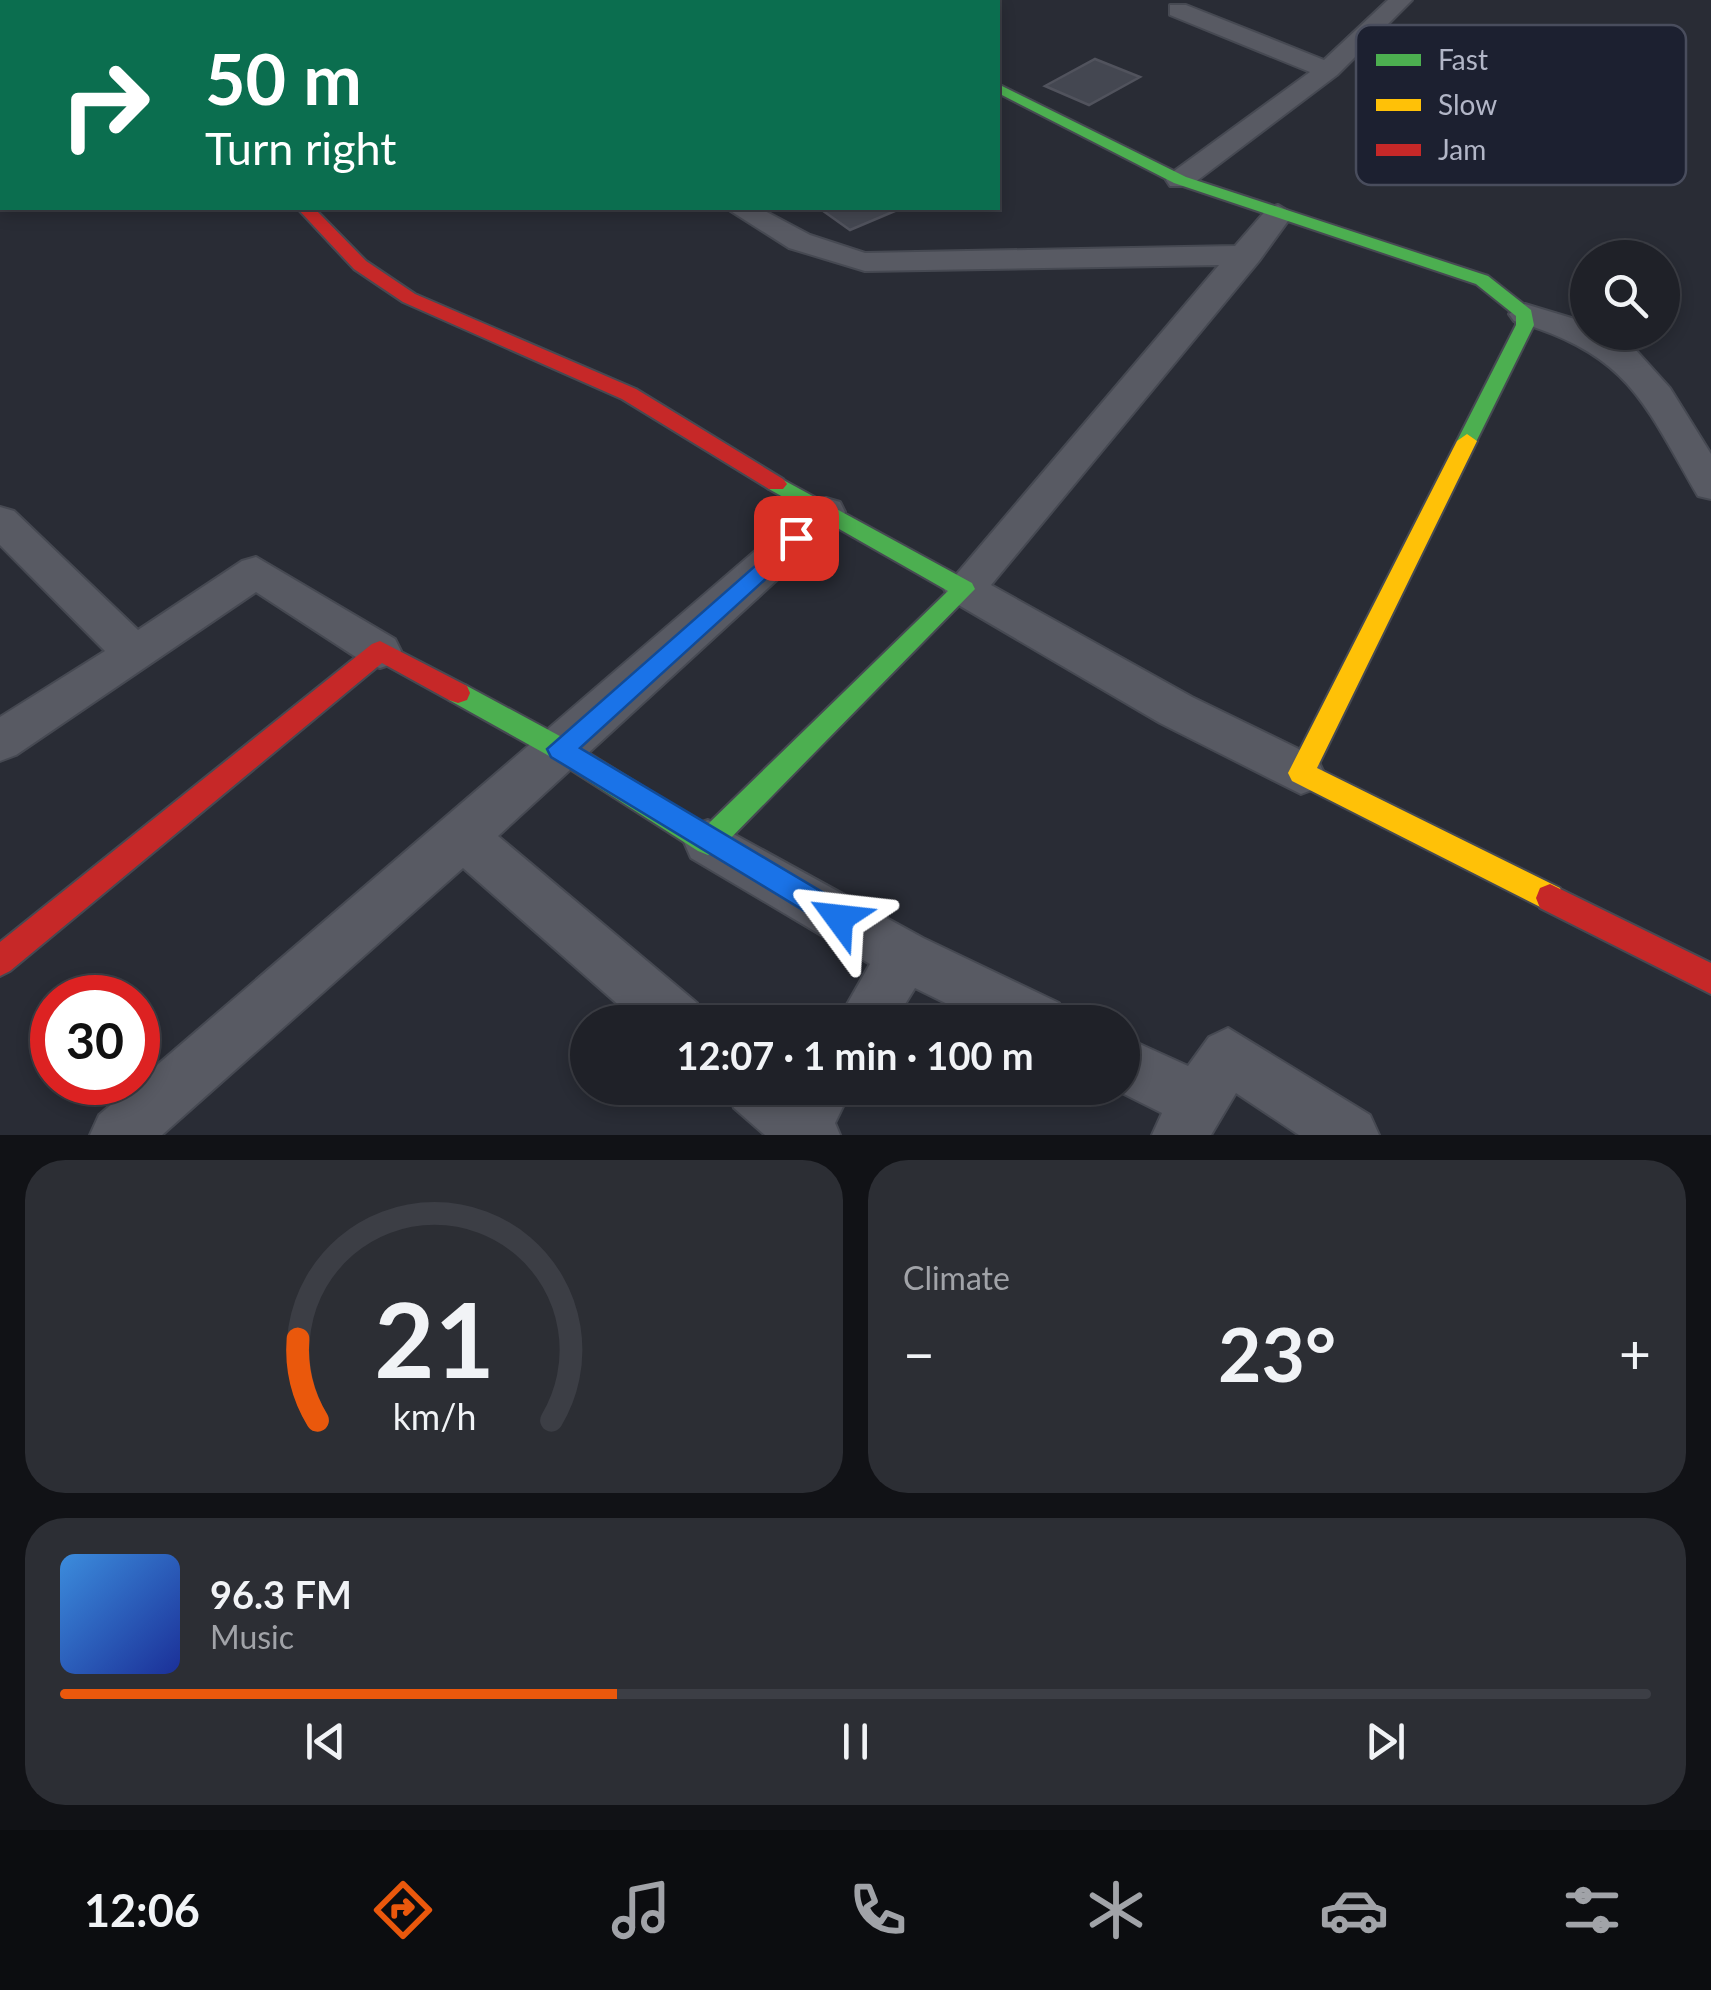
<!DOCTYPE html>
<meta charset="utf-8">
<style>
:root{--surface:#1f2128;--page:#2c2e34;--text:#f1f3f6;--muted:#a1a3a8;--line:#3c3e45;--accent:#ea580c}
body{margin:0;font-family:Lato,sans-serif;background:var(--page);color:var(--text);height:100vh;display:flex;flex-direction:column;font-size:38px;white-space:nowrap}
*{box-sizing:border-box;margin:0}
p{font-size:32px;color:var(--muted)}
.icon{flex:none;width:55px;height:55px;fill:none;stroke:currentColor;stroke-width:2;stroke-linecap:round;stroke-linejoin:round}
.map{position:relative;height:1135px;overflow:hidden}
.sheet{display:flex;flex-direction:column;gap:25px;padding:25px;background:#111216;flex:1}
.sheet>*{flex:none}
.hud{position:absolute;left:0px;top:0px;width:1000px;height:210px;box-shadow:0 5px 15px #0003,0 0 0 2px var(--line);background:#0b6e4f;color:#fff;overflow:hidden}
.tools{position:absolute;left:1570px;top:240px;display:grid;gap:20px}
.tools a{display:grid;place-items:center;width:110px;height:110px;border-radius:50%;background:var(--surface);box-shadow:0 5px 15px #0003,0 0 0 2px var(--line);font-size:50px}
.speed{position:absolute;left:30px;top:975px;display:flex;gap:20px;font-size:50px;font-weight:700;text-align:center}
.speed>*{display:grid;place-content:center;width:130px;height:130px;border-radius:50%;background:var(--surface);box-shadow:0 5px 15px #0003,0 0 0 2px var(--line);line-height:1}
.speed .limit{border:15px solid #d22;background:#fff;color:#111}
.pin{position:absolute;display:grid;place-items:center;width:85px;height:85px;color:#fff;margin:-42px;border-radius:20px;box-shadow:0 5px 15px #0006}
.me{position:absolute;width:110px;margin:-55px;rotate:300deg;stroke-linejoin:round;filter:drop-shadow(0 0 8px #0008)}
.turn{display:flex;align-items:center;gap:35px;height:210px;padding:0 40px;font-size:45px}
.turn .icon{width:130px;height:130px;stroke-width:2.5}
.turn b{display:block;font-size:70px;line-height:85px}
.big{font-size:75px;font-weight:700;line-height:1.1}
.sheet .tile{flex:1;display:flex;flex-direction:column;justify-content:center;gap:15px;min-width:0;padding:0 35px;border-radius:40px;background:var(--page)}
.sheet .dial{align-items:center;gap:0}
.dial svg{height:260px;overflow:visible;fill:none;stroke:var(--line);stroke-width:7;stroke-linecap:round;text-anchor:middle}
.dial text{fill:var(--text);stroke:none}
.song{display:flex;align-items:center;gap:30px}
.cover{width:120px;height:120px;border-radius:15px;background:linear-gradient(135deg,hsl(210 70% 55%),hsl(230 70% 35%))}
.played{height:10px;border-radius:5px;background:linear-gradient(90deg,var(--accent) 35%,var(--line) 35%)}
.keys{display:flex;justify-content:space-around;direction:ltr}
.heat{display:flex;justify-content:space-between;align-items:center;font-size:55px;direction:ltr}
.sheet .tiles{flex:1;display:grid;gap:25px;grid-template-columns:1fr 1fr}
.tile:last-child{grid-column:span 2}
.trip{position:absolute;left:570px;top:1005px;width:570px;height:100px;border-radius:50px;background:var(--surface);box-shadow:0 5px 15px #0003,0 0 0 2px var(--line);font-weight:700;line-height:100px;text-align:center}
.tabs{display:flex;height:160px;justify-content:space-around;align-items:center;background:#0c0d10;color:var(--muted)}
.tabs .icon{width:70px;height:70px}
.tabs .selected{color:var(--accent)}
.tabs b{font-size:45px;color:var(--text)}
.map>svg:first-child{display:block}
.building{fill:#444751;stroke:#51535d;stroke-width:2.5}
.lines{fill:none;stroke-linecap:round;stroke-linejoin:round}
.street-casing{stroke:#464952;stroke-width:4}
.fast-casing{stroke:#464952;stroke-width:4}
.slow-casing{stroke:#464952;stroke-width:4}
.jam-casing{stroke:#464952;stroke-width:4}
.street{fill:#585a63;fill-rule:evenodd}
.fast{fill:#4caf50;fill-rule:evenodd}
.slow{fill:#ffc107;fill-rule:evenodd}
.jam{fill:#c62828;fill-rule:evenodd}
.route{fill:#1a73e8;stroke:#114b97;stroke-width:2.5}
.key{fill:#1c2030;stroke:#494d5d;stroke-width:2.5}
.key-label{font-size:28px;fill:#b2b6c7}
</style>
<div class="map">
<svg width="1711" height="1135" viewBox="0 0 1711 1135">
<rect width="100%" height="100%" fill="#292c35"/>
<g class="building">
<path d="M1095,59L1140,77L1089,105L1045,86Z"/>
<path d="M819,208H902L850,230Z"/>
</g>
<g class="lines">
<g class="street-casing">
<g id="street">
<path d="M194,0H217L218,2H195Z"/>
<path d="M438,0H462L463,2H439Z"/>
<path d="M1388,0H1412L1337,75L1190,186H1170L1166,180L1170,174L1310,72L1170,15V5H1186L1324,60Z"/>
<path d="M1278,205L1293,214L1259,261L991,585L1192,697L1317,758L1324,773L1317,788L1301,794L1160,723L950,600L944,589L1219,265L865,271L789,248L726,208H759L810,235L865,253L1235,246L1268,208Z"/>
<path d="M1525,304L1588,323V332H1609L1633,347L1670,388L1711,454V499L1698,496C1642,399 1628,354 1514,321L1509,314Z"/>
<path d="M826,498L840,502L845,512L840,522L498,836L697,1003L705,1022H638L463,868L162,1135H90L99,1115L812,502Z"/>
<path d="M0,507L14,511L138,630L242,561L256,557L395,639L401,651L395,663L380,668L365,663L256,592L16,755L0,761V717L105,651L0,545Z"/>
<path d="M708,820L923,938L1059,1003L1067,1022H984L915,988L894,1022H837L870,964L691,858L684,842L691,826Z"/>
<path d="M1228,1028L1370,1115L1379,1135H1299L1236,1093L1211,1135H1152L1162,1113L1112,1088H1122V1036L1188,1066L1209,1037Z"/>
<path d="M726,1088H852L835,1123L840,1135H765L734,1108Z"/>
</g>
</g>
<g class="fast-casing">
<g id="fast">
<path d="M818,0H834L835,2H819Z"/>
<path d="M998,84L1186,177L1488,276L1531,310L1534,325L1474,446H1460L1457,441L1516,325V316L1476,284L1174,183L998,93Z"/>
<path d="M2,165V175L0,176V166Z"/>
<path d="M776,476L972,583L975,589L718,851L708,855L698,851L551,757L449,700L446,693L449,686L458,683L467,686L569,741L706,826L948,591L769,489L765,484L769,479Z"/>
</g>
</g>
<g class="slow-casing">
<path id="slow" d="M1467,434L1477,441L1317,768L1560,888L1564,898L1560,908L1550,912L1292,781L1288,773L1457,441Z"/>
</g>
<g class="jam-casing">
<g id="jam">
<path d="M297,208H314L366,261L415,294L636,389L783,479L787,484L783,489H769L622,399L403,302L354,269Z"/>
<path d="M380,641L467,686L470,693L467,700L458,703L449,700L382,663L10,971L0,976V942L372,644Z"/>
<path d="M1550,884L1711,963V994L1540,908L1536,898L1540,888Z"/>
</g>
</g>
<use href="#street" class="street"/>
<use href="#fast" class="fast"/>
<use href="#slow" class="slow"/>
<use href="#jam" class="jam"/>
</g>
<path class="route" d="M796,530L804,532V544L580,748L849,908L854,918L849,928L839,932L551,757L547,749Z"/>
<rect x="1356" y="25" width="330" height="160" rx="15" class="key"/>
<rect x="1376" y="54" width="45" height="12" fill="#4caf50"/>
<rect x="1376" y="99" width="45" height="12" fill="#ffc107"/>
<rect x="1376" y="144" width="45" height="12" fill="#c62828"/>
<g class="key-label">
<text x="1438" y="70">Fast</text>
<text x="1438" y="115">Slow</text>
<text x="1438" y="160">Jam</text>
</g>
</svg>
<div class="tools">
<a><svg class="icon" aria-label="search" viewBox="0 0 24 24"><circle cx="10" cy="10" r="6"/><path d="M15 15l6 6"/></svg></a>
</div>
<div class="speed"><div class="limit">30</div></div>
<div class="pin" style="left:796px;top:538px;background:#d93025"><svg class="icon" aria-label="arrive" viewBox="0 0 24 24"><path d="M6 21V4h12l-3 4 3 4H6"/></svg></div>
<svg class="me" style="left:839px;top:918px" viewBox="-20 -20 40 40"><path d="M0-17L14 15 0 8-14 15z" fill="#1a73e8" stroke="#fff" stroke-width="4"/></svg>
<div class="trip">12:07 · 1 min · 100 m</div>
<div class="hud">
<div class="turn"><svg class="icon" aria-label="right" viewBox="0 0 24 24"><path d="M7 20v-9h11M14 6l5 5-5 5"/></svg><div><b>50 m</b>Turn right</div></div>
</div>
</div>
<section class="sheet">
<div class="tiles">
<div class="tile dial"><svg viewBox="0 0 100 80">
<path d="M14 69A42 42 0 1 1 86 69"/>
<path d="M14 69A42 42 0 0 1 8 44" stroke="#ea580c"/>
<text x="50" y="56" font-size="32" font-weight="700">21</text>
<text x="50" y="72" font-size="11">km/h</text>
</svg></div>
<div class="tile"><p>Climate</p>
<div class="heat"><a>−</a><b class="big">23°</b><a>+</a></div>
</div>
<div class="tile">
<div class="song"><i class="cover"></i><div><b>96.3 FM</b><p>Music</p></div></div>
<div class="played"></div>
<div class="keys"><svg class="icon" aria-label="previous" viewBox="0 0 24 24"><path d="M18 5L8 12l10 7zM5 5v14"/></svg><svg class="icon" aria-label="pause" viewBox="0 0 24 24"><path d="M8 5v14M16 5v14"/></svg><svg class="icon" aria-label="next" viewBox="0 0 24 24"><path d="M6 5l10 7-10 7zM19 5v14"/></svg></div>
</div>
</div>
</section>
<nav class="tabs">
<b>12:06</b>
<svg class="icon selected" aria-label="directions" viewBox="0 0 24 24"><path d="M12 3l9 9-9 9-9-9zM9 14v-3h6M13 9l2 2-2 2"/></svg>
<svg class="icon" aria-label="music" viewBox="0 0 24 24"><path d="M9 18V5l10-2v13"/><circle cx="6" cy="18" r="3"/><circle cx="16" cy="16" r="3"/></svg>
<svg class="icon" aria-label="phone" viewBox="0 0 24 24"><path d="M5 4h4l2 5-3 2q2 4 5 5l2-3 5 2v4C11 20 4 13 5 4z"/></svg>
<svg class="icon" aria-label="climate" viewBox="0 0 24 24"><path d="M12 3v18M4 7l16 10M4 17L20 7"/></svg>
<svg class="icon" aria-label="car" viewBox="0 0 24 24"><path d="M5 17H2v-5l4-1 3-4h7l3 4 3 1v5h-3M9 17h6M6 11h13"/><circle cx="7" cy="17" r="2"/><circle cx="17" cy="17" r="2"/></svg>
<svg class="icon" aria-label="filters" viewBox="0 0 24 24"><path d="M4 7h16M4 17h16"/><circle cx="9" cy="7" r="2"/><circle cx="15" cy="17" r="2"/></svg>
</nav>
